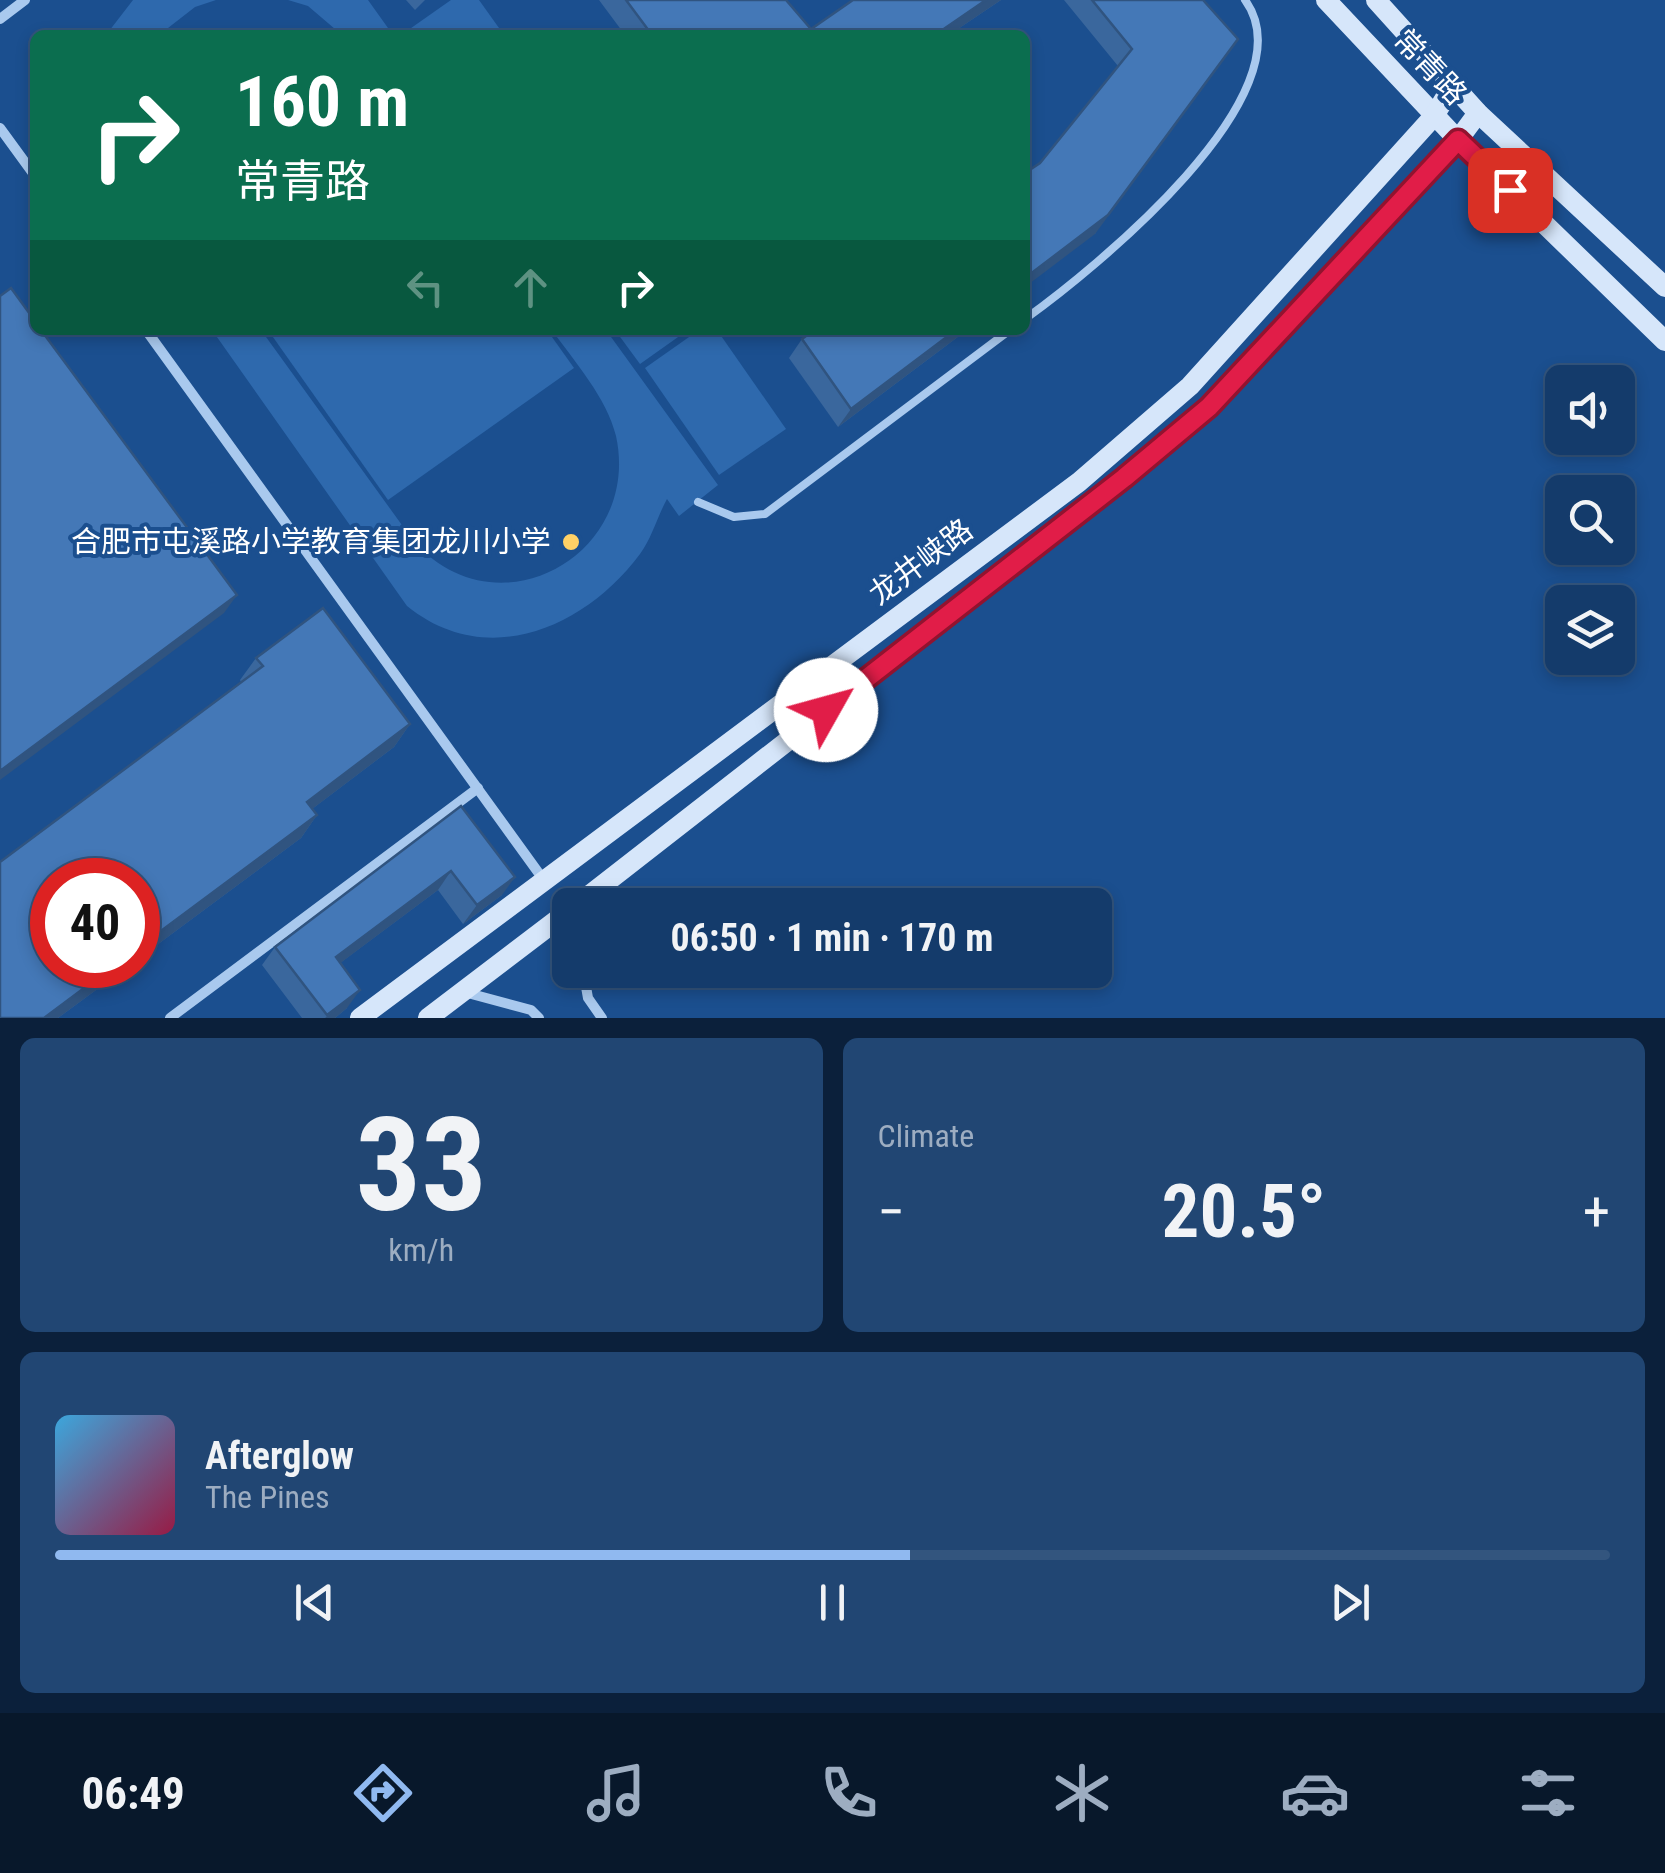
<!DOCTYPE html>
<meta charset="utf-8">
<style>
:root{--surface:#143b6b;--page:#214673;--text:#f1f3f6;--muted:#9dadc1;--line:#33557e;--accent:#90b9f0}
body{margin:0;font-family:"Roboto Condensed","Noto Sans SC",sans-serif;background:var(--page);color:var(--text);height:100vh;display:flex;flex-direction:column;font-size:38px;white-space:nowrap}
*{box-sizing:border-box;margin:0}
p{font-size:32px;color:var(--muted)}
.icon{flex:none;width:55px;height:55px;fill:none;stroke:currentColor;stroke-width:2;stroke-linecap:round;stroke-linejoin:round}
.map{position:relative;height:1018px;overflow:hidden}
.panel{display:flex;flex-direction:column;gap:20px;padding:20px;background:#0b203b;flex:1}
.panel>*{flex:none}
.top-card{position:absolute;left:30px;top:30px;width:1000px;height:305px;border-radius:15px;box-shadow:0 5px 15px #0003,0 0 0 2px var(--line);background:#0b6e4f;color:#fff;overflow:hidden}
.tools{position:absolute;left:1545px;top:365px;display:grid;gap:20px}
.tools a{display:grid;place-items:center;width:90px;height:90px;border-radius:15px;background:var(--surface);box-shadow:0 5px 15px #0003,0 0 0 2px var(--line);font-size:50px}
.speed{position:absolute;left:30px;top:858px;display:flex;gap:20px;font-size:50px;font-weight:700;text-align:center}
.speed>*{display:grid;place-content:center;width:130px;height:130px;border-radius:50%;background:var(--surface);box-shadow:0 5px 15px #0003,0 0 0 2px var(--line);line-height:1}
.speed .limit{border:15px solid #d22;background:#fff;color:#111}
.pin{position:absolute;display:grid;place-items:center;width:85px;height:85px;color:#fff;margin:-42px;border-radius:20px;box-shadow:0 5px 15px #0006}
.me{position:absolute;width:110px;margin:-55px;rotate:52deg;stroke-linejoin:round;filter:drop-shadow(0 0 8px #0008)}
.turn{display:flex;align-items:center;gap:35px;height:210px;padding:0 40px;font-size:45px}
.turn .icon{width:130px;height:130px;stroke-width:2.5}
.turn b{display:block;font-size:70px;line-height:85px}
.lanes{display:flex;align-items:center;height:95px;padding:0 40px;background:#0003;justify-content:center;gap:50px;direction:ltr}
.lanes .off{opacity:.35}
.big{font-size:75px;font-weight:700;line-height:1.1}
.panel .tile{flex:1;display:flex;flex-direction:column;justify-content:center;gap:15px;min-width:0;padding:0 35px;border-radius:15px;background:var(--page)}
.panel .dial{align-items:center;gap:0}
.dial b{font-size:130px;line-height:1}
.song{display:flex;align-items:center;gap:30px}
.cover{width:120px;height:120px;border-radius:15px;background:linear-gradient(135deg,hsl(200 70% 55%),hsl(340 70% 35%))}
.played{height:10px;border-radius:5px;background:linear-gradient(90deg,var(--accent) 55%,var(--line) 55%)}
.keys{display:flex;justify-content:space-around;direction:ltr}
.heat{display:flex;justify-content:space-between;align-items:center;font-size:55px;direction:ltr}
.panel .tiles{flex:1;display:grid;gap:20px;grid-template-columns:1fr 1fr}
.tile:last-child{grid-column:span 2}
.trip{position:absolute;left:552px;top:888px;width:560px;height:100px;border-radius:15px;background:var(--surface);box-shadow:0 5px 15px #0003,0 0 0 2px var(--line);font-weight:700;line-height:100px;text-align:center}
.tab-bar{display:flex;height:160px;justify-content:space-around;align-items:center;background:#08182b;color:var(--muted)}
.tab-bar .icon{width:70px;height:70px}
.tab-bar .selected{color:var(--accent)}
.tab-bar b{font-size:45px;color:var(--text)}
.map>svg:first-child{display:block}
.green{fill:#2e69ad}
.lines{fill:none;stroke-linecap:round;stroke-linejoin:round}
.lane{stroke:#a9c9ee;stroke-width:8}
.street{stroke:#a9c9ee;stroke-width:10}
.secondary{stroke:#d6e6fa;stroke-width:20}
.wall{fill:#3a679d}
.shaded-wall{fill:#305480}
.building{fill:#4478b7;stroke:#305480;stroke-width:2.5}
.route-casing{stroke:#92132f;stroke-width:25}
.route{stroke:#e11d48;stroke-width:18}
.poi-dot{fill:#ffd166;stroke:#1b4f8f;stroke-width:4}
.labels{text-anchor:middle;stroke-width:8;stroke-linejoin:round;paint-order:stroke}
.street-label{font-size:30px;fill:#fff;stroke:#1b4f8f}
.poi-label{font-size:30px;fill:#fff;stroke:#1b4f8f;text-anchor:end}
</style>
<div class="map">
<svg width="1665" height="1018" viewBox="0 0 1665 1018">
<rect width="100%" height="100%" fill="#1b4f8f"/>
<g class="green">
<path d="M133,0H216L195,7L159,35H106Z"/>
<path d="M288,0H368L393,35H342L308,6Z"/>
<path d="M451,0H479L504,35H405L404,33Z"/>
<path d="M212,330H261L412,539C495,637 642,556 616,436C607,398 574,361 552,330H606L718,485L679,516L667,499C657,517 652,538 640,554C584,629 486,670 407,606Z"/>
<path d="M268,330H547L574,368L388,500Z"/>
<path d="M615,330H688L640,364Z"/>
<path d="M699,330H717L786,429L719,475L645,368Z"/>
</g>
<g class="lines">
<g class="lane">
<path d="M1025,319C1092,271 1313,93 1245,0"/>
<path d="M698,502L734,517L765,514L1010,330"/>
</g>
<g class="street">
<path d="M0,19L25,0"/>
<path d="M0,128L35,176"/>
<path d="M146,330L543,879"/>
<path d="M583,970L588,998L602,1018"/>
<path d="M464,992L531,1010L539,1018"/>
<path d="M170,1018L478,788"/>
</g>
<g class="secondary">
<path d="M1326,0L1458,140L1665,341"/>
<path d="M1376,0L1478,113L1665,287"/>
<path d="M577,905L1125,478L1209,407L1458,140L1478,113"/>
<path d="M360,1018L1079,482L1190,386L1434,116L1453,85"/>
<path d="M428,1018L570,910"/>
</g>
</g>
<g class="wall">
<path d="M406,0H425L415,10Z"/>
<path d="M599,0H786L811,29L853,0H1001L949,35H625Z"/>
<path d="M1064,0H1203L1095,234L1040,163L1118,66Z"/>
<path d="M814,330H967L838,427L789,358L802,339Z"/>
<path d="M323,608L410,724L394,747L312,809L317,815L301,838L138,959V880H52V965H130L58,1018H0V862L241,682L240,680L256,658Z"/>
<path d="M461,806L502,895L463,924L438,890L340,963L347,1008L335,1018H302L262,965L275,947Z"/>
</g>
<g class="shaded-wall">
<path d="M986,0H1001L949,35H935Z"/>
<path d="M1225,58L1095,234L1025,287V278Z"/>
<path d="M956,330H967L838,427L851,409Z"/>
<path d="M237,595L224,613L0,780V771Z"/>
<path d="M410,724L394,747L291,825L307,802Z"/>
<path d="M317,815L301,838L138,959V948Z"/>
<path d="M451,871L438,890L323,976L336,957Z"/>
<path d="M515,877L502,895L463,924L477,905Z"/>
<path d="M115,965H130L58,1018H44Z"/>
<path d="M360,990L347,1008L335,1018H325Z"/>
</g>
<g class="building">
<path d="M626,0H786L811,29L853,0H986L935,35H652Z"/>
<path d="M1092,0H1203L1238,39L1108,215L1025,278V173L1040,163L1132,49Z"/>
<path d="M11,288L35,321V330H41L237,595L0,771V296Z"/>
<path d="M814,330H956L851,409L802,339Z"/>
<path d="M323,608L410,724L307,802L317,815L138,948V880H52V965H115L44,1018H0V862L263,666L256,658Z"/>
<path d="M461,806L515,877L477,905L451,871L336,957L360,990L327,1015L275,947Z"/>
</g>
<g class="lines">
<g class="route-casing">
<path id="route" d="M826,710L1124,478L1209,407L1458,140L1510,190"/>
</g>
<use href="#route" class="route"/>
</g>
<circle class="poi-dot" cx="571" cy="542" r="10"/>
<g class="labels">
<g class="street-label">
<text transform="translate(1430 67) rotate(47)" y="10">常青路</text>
<text transform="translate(921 562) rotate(-37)" y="10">龙井峡路</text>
</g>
<g class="poi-label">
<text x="551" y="552">合肥市屯溪路小学教育集团龙川小学</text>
</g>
</g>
</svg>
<div class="tools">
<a><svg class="icon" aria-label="sound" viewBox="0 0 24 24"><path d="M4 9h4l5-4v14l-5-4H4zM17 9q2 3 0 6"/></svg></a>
<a><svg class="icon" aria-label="search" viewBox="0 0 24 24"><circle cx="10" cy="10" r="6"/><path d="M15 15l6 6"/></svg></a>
<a><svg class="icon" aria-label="layers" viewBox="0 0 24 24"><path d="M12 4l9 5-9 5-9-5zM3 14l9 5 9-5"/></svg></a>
</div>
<div class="speed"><div class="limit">40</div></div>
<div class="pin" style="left:1510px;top:190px;background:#d93025"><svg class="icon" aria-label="arrive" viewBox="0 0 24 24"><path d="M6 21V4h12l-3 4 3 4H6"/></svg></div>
<svg class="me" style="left:826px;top:710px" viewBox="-20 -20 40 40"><circle r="19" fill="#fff"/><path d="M0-13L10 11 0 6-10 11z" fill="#e11d48"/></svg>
<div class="trip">06:50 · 1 min · 170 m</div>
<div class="top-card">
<div class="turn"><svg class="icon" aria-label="right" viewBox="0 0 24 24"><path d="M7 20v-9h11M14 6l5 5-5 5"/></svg><div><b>160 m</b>常青路</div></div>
<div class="lanes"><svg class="icon off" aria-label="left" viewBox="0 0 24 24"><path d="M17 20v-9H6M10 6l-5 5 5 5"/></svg><svg class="icon off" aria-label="ahead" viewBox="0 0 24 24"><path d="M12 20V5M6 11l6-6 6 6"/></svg><svg class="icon" aria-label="right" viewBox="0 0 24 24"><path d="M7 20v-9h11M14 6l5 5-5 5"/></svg></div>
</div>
</div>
<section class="panel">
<div class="tiles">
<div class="tile dial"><b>33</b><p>km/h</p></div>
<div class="tile"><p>Climate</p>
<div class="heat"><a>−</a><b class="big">20.5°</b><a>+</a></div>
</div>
<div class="tile">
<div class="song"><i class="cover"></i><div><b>Afterglow</b><p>The Pines</p></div></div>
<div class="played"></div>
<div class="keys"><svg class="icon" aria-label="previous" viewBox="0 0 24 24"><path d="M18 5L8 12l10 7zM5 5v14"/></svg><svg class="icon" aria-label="pause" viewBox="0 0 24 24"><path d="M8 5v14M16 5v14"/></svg><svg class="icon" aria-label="next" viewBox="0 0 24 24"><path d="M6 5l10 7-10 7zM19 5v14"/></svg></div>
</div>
</div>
</section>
<nav class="tab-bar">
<b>06:49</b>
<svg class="icon selected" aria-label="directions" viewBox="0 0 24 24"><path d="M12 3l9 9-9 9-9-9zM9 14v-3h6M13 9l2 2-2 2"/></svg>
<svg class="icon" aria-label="music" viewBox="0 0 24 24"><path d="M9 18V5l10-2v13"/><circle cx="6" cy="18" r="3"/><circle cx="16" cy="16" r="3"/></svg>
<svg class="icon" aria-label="phone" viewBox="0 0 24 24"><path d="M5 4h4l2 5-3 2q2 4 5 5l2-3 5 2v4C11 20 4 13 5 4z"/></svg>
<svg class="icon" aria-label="climate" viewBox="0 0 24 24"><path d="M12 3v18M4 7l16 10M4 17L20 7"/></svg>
<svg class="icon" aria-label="car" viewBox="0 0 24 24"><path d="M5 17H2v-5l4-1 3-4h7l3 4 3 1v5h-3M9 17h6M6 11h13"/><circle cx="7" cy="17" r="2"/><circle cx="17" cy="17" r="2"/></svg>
<svg class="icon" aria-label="filters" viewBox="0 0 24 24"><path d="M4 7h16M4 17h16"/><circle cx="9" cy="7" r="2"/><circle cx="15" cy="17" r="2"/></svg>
</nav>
